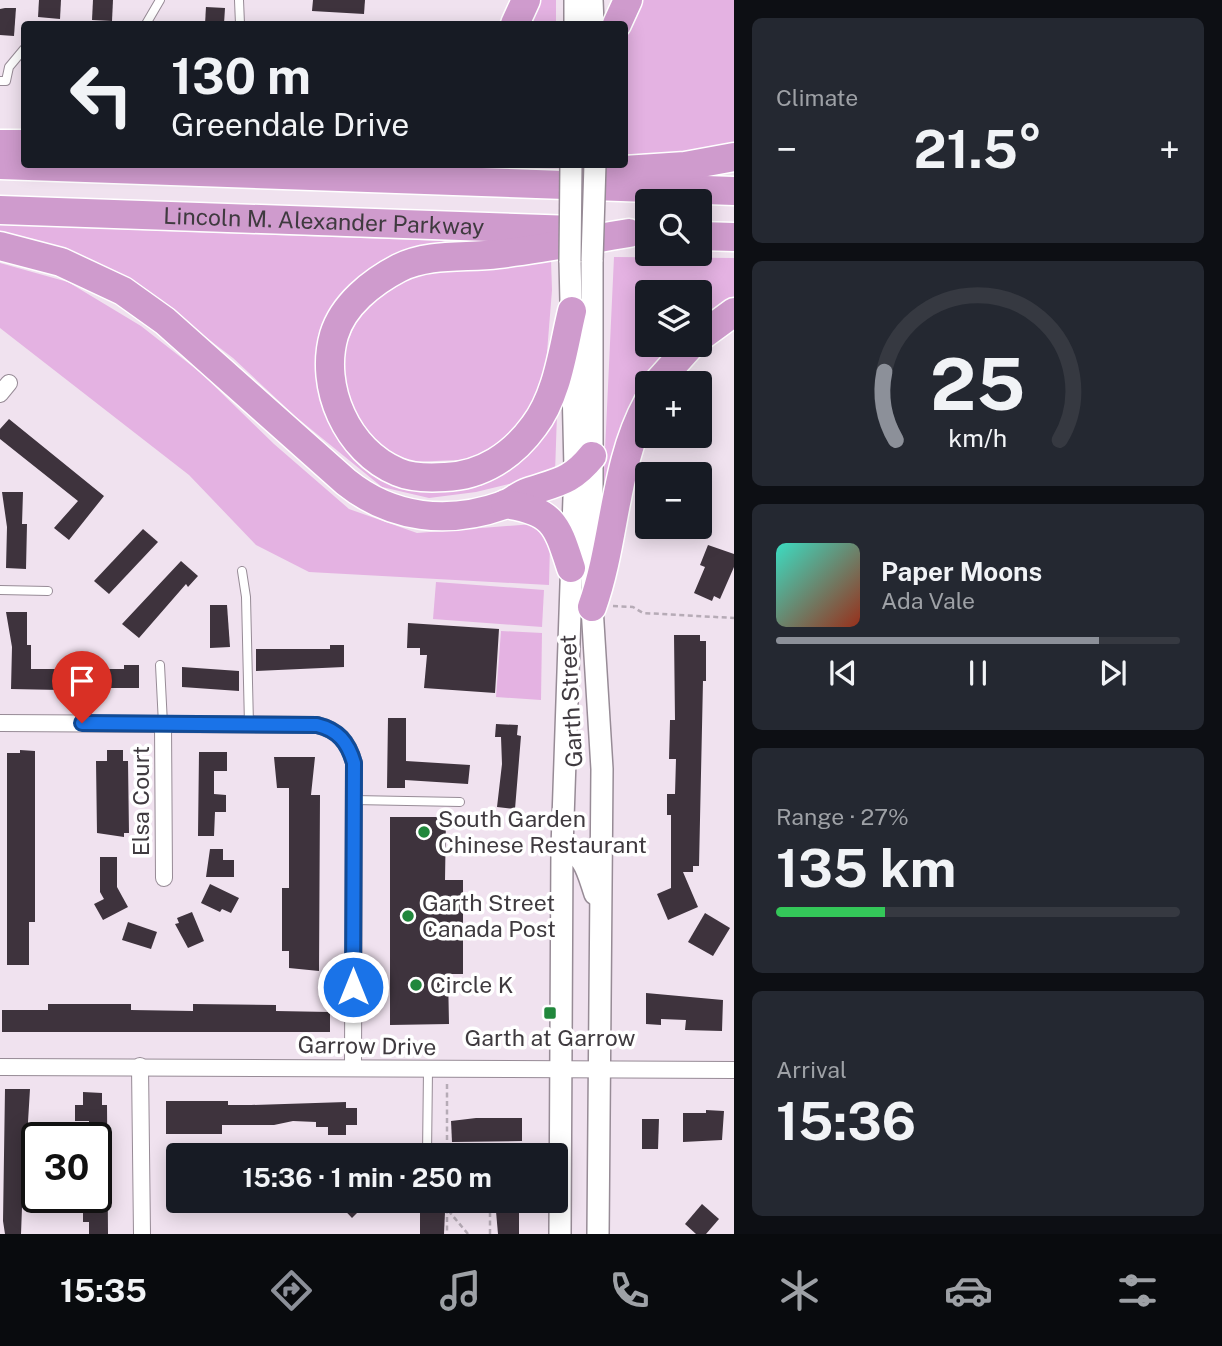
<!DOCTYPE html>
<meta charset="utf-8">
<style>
:root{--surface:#171b24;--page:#242831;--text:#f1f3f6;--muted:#9ea1a6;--line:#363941;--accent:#8c9099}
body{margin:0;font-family:"Public Sans",sans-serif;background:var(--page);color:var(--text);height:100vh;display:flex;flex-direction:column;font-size:26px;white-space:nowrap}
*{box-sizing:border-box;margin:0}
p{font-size:23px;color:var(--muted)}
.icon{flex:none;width:38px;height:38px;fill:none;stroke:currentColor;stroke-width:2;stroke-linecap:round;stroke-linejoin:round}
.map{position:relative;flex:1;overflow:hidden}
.side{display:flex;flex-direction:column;gap:18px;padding:18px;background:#0d0f14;width:488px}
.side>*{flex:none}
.guide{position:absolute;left:21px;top:21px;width:607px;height:147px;border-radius:7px;box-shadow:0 4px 18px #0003;background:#171b24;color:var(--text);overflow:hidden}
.buttons{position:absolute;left:635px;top:189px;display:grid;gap:14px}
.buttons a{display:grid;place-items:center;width:77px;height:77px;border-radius:7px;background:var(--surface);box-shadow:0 4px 18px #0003;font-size:35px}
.speed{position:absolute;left:21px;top:1122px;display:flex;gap:14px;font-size:35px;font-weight:700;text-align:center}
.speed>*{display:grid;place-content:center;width:91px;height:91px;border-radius:50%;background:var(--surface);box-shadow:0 4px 18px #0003;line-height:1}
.speed .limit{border:4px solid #111;border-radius:10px;background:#fff;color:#111}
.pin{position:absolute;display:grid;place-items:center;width:60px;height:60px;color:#fff;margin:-72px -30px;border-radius:50% 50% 50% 0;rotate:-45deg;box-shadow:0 0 7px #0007}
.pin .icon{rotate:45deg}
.me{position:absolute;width:77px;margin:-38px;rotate:0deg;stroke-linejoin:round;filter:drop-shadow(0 0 5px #0008)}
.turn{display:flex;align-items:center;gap:24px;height:147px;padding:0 35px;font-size:32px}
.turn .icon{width:91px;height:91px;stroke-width:2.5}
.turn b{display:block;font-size:49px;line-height:60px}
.big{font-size:52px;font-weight:700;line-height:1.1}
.side .card{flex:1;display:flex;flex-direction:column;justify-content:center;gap:10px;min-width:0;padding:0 24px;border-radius:10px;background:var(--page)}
.side .dial{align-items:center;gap:0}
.dial svg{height:182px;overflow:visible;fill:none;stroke:var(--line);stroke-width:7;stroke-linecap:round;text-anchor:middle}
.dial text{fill:var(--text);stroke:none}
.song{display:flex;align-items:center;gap:21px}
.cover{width:84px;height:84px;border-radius:10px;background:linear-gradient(135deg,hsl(170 70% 55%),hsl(10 70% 35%))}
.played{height:7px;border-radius:4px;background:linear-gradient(90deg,var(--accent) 80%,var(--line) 80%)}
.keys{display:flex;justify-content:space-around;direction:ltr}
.heat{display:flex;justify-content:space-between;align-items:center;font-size:38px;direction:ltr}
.charge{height:10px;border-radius:5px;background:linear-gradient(90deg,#34c759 27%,var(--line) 0)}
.trip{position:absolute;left:166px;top:1143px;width:402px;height:70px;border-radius:7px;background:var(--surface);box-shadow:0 4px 18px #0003;font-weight:700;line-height:70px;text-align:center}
.tab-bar{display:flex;height:112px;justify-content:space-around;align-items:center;background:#090b0e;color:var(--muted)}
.tab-bar .icon{width:49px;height:49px}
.tab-bar .on{color:var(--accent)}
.tab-bar b{font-size:32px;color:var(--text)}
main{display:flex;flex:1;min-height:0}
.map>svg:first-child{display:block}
.green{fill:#e4b2e2}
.building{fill:#3e333d}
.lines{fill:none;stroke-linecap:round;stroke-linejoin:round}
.service-casing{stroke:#978b96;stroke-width:10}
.minor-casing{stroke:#978b96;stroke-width:18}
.secondary-casing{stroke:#978b96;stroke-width:24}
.motorway-casing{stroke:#fff;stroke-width:31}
.path{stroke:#b6abb6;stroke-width:2.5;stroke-dasharray:5 3.5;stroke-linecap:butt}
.service{stroke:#fff;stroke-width:8}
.minor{stroke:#fff;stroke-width:16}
.secondary{stroke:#fff;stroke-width:21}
.motorway{stroke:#cf9bcd;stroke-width:28}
.secondary-bridge-casing{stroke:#978b96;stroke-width:24;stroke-linecap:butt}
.secondary-bridge{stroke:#fff;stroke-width:21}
.route-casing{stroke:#114b97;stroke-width:18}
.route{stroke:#1a73e8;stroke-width:12}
.poi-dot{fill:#21873c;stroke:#fff;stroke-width:2.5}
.labels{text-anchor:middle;stroke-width:7;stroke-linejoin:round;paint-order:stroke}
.street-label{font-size:23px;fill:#3f3a3f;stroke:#fff}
.poi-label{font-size:23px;fill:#3f3a3f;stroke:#fff;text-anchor:start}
</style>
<main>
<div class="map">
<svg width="734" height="1234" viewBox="0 0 734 1234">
<rect width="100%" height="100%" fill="#f0e2ef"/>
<g class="green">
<path d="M531,0H556V24H522Z"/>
<path d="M637,0H734V145L706,150L625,155V41Z"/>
<path d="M0,225L445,241L401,254L351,286L318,383L401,483L481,486L528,451L557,414L555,473L476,492L429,498L382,487L296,417L233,358L157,300L0,234Z"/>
<path d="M614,257L734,258V301L700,323V292H648V345H674C637,396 623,434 609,496L603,494Z"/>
<path d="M551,260L552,290L546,365L525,422L481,459L412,462L376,445L352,412L344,389V351L361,310L406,275Z"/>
<path d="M0,263L68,282L141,326L201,373L274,444L349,509L417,533L534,524L550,545L549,585L309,572L256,545L189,475L0,328Z"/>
<path d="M436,582L544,590L542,627L433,619Z"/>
<path d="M501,631L542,633L541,700L496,697Z"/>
</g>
<g class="building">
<path d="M39,0H61L60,19L38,17Z"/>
<path d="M93,0H113L112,21L92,20Z"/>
<path d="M313,0H365L364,14L312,11Z"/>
<path d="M206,7L225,8L224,24H205Z"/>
<path d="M5,8H16L14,36L0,35V9Z"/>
<path d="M9,419L104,496L69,540L54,528L78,501L0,439V429Z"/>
<path d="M2,492H23L22,524H27L26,569L6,568L7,527Z"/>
<path d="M143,529L158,542L109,594L94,581Z"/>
<path d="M708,545L734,554V567L720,599L714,596L712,601L694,593L705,567L700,565Z"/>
<path d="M181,561L198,576L188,587L186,584L139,638L122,624Z"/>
<path d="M210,605H227L230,647L210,648Z"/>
<path d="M6,612H27V645H31V669H124V665H139V688H108L109,691L11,689L12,647Z"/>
<path d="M408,623L499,629L495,693L424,688L427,655H420V648H407Z"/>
<path d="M674,635H700V641H706V681H703L699,866H693V872H683L698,907L668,920L657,894L671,888V815H667V794H675L676,759H669L670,720H675Z"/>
<path d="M330,645H344V667L256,671V649H330Z"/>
<path d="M182,667L239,671V691L182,687Z"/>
<path d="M388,718H406V761L470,765L468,784L405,780V788H387Z"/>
<path d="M496,724L518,725L517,735L521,736L515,809L497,807L502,764L501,737H495Z"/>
<path d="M20,750L35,751V922H29V965H7V753H20Z"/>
<path d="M107,750H123V761H128L129,833H124V837L97,833L96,761H107Z"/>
<path d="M199,752H227V771H214V794L226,795V812H215L214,836H198Z"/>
<path d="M274,757H315L311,795H320L319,971L289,968V951H282V888H289V788H277Z"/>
<path d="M390,817H446L445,880H463V974H448L449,1024L390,1025Z"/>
<path d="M210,849H223V860H234V877H206Z"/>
<path d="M100,857H117V887L128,907L103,920L94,904L104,899L100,892Z"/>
<path d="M210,884L239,898L231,913L222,909L220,912L201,903Z"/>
<path d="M192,912L204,941L188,948L175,924L179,923L177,918Z"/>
<path d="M705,913L730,928L713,956L688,942Z"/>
<path d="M128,922L157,932L151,949L122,940Z"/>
<path d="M646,993L723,1000L722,1031L685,1030L686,1020L661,1019V1025L646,1024Z"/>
<path d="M48,1004H131V1010L193,1011V1004L276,1005V1011L330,1012V1032H2V1010H48Z"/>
<path d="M5,1089H30L27,1138L37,1139V1155H24L21,1234H5L3,1221Z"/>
<path d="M83,1092L102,1093V1105H107L108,1234H89V1222H83V1197H96V1138H89V1121H75V1105H83Z"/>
<path d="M166,1101H228V1105H251L346,1102V1108H357V1125H346V1135H328V1127H316V1122L293,1121L274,1125H222V1134H166Z"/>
<path d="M706,1110L724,1111L722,1140L683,1142V1113H706Z"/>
<path d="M476,1118H522V1141L452,1142L451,1121Z"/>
<path d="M642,1119H659L658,1149H642Z"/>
<path d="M335,1200H370L352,1218Z"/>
<path d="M495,1200H519V1234H498Z"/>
<path d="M702,1204L719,1219L706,1234H696L685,1224Z"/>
<path d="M420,1212H445L444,1234H420Z"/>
</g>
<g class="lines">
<g class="service-casing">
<g id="service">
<path d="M239,0L240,24"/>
<path d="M146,24L160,0"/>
<path d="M0,81H6L9,67L24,49"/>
<path d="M242,571L246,597L249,725"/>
<path d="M0,590L48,591"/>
<path d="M160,665L163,724"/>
<path d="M354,800L460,802"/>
<path d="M427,1155L428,1070"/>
<path d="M426,1206V1200"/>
</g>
</g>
<g class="minor-casing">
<g id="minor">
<path d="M0,394L9,383"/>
<path d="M0,723L317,725C338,730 348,741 354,763L353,1068"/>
<path d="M163,724L164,878"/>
<path d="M140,1066L142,1234"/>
<path d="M0,1067L734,1070"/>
</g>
</g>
<g class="secondary-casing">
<g id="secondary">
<path d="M592,0L593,24"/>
<path d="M575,24V0"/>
<path d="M592,260V607L602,769L598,1234"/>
<path d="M562,848C585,853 588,874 595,894"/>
<path d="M560,1234L562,848L575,468L570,261"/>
</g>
</g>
<g class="motorway-casing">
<g id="motorway">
<path d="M515,24L526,0"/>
<path d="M617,24L628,0"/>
<path d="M0,144H24"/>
<path d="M0,165L734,191"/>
<path d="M594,172L685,166L734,157"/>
<path id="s1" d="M0,210L574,230"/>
<path d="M700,236L734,237"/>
<path d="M0,246L61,262L123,291L165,321L346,482C392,519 448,525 504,505C512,502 519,495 528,492C557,482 571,482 592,456"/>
<path d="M572,311C563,348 558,395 534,426C513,455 482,476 445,477C430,478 412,478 398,472C347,451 319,387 334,335C343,305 372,282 399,268C429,253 466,258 498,254C542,249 586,240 629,233"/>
<path d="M700,337L734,312"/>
<path d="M657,383L691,345"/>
<path d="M505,504C554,511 557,525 571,568"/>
<path d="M592,607C616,540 613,466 648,402"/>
</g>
</g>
<g class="path">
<path d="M613,606L633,607L643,613L734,618"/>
<path d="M447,1084V1155"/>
<path d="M447,1145H521"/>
<path d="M490,1155V1145"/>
<path d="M447,1200V1234"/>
<path d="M468,1234L447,1209L456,1205L490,1203"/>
<path d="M490,1234V1200"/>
</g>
<use href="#service" class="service"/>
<use href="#minor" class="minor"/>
<use href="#secondary" class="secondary"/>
<use href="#motorway" class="motorway"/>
<g class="secondary-bridge-casing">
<g id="secondary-bridge">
<path d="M592,260L595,164"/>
<path d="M570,261L571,164"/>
</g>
</g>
<use href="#secondary-bridge" class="secondary-bridge"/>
</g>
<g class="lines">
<g class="route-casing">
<path id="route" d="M82,723L317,725C338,730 348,742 354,763L353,987"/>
</g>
<use href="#route" class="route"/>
</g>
<g class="poi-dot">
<circle cx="424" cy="832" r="7"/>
<circle cx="408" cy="916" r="7"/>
<circle cx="416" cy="985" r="7"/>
<rect x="543" y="1006" width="14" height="14" rx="3.5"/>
</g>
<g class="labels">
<g class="street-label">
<text dy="8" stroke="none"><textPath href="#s1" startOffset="324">Lincoln M. Alexander Parkway</textPath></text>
<text transform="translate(571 701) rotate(-93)" y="8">Garth Street</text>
<text transform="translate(141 801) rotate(-90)" y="8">Elsa Court</text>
<text transform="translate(367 1046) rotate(1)" y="8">Garrow Drive</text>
</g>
<g class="poi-label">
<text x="438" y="827">South Garden<tspan x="438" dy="26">Chinese Restaurant</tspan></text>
<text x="422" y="911">Garth Street<tspan x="422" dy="26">Canada Post</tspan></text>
<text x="430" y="993">Circle K</text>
<text x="550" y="1046" text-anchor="middle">Garth at Garrow</text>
</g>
</g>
</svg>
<div class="buttons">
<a><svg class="icon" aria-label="search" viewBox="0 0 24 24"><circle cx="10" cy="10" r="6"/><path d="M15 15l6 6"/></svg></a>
<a><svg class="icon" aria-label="layers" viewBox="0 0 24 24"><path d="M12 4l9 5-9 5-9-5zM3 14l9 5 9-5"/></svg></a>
<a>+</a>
<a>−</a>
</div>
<div class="speed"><div class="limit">30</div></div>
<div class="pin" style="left:82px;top:723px;background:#d93025"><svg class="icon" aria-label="arrive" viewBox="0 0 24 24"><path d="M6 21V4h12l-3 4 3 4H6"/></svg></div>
<svg class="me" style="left:353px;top:987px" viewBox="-20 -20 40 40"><circle r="17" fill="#1a73e8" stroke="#fff" stroke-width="3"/><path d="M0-11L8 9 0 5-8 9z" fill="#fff"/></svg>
<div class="trip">15:36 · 1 min · 250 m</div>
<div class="guide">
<div class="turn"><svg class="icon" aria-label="left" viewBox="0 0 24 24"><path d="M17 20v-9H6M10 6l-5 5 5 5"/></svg><div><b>130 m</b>Greendale Drive</div></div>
</div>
</div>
<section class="side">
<div class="card"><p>Climate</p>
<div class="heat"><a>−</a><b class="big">21.5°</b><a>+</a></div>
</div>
<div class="card dial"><svg viewBox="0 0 100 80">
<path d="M14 69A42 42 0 1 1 86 69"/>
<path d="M14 69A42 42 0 0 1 9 39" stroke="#8c9099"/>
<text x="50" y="56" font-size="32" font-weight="700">25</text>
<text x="50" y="72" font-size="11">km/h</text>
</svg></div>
<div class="card">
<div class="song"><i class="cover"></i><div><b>Paper Moons</b><p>Ada Vale</p></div></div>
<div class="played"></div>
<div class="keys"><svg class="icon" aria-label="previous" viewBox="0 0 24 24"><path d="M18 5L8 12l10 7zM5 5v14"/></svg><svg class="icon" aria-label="pause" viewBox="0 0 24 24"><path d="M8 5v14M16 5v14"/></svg><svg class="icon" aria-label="next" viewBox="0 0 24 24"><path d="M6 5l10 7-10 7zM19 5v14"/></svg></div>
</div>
<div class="card"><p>Range · 27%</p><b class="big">135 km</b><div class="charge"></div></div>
<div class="card"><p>Arrival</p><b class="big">15:36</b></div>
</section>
</main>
<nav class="tab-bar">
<b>15:35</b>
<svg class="icon on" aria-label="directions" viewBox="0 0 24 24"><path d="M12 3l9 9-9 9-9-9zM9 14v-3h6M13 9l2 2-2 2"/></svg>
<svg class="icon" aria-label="music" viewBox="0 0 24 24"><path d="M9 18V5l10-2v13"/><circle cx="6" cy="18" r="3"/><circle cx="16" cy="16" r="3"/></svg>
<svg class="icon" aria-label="phone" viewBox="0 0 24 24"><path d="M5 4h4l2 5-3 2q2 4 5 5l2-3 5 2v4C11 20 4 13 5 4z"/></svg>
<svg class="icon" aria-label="climate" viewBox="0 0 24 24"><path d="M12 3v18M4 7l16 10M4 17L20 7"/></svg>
<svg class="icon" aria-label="car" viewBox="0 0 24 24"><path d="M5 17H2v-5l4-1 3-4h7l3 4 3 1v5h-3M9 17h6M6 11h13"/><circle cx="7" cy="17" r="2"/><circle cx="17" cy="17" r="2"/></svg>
<svg class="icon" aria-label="filters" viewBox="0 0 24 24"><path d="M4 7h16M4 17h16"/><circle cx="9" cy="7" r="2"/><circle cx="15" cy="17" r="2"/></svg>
</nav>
